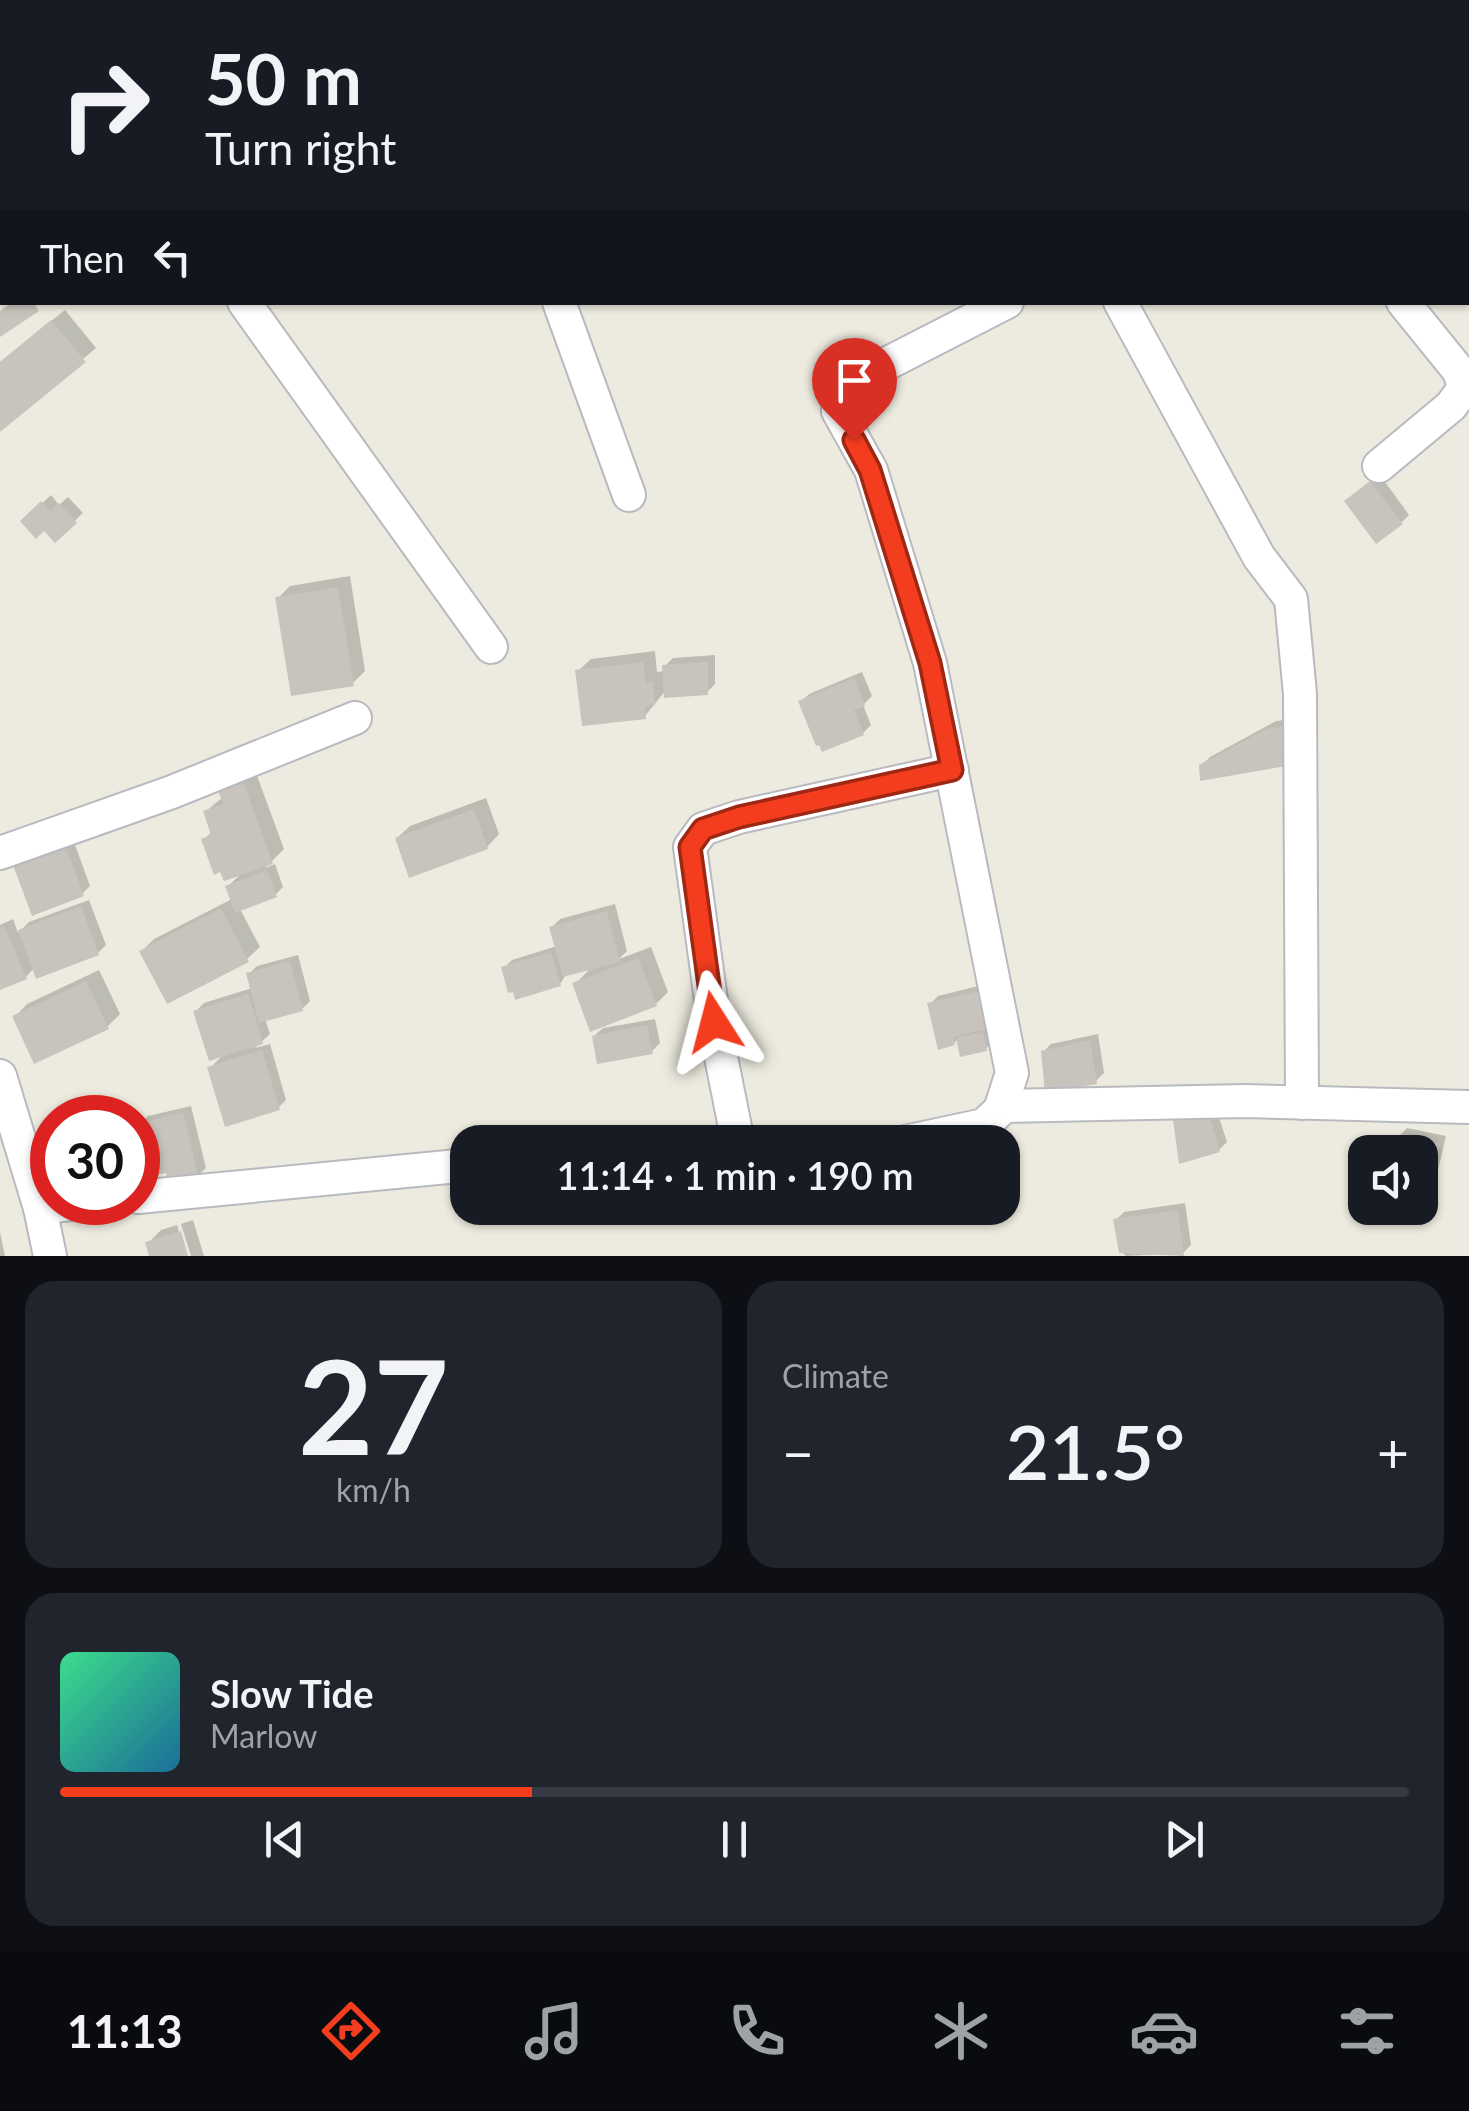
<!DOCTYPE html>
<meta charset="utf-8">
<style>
:root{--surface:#171b24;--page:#20242c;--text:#f1f3f6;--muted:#9ea1a6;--line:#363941;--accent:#f43d1e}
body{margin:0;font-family:Lato,sans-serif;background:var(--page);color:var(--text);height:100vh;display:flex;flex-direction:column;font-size:38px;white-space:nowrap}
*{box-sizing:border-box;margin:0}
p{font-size:32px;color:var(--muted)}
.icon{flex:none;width:55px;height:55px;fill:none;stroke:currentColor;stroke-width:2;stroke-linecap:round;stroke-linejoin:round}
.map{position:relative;height:1256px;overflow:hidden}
.panel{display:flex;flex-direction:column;gap:25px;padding:25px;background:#0d0f14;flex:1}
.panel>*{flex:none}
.top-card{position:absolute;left:0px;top:0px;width:1470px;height:305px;box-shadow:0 2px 8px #0004;background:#171b24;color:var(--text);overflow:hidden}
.fabs{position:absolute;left:1348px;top:1135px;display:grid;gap:20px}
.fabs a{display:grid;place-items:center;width:90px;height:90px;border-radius:20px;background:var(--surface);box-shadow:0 2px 8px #0004;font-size:50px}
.speed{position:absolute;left:30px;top:1095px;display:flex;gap:20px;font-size:50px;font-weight:700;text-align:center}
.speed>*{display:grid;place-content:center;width:130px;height:130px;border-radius:50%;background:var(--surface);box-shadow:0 2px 8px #0004;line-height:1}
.speed .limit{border:15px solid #d22;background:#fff;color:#111}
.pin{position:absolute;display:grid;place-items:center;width:85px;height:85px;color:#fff;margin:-102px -42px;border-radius:50% 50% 50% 0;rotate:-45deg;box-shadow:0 0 10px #0007}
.pin .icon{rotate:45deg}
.me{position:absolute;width:110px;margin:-55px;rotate:351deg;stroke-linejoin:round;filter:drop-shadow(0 0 8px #0008)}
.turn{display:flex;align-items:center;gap:35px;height:210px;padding:0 40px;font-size:45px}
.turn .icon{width:130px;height:130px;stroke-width:2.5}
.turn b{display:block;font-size:70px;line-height:85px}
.then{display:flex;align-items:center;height:95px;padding:0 40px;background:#0003;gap:20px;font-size:38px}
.big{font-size:75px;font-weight:600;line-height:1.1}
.panel .card{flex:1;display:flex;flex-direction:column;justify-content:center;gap:15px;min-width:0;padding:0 35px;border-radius:30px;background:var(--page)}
.panel .dial{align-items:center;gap:0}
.dial b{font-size:130px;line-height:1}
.song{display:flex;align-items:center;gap:30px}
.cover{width:120px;height:120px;border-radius:15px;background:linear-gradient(135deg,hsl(150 70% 55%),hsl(200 70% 35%))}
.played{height:10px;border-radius:5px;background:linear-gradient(90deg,var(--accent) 35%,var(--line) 35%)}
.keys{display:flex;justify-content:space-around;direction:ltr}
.heat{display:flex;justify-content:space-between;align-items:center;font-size:55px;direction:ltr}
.panel .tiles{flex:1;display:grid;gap:25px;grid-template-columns:1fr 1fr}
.card:last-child{grid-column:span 2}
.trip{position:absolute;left:450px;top:1125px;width:570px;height:100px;border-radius:30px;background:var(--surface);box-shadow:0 2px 8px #0004;font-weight:600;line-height:100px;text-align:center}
.tab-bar{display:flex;height:160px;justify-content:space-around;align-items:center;background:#090b0e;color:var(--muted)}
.tab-bar .icon{width:70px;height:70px}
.tab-bar .selected{color:var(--accent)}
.tab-bar b{font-size:45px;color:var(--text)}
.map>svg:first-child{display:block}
.shadow{fill:#0003}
.building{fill:#c8c4bd}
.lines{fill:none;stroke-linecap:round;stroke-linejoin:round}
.street-casing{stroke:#b8bac0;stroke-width:36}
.street{stroke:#fff;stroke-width:32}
.route-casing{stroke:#9f2814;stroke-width:25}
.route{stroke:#f43d1e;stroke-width:18}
</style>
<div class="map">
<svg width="1469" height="1256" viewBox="0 0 1469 1256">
<rect width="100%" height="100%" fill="#edebdf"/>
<g class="shadow">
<path d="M115,0L112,2L76,1L77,0Z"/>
<path d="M2,263V298L0,300V265Z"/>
<path d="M65,310L96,348L0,429V362Z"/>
<path d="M1380,475L1409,515L1401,523L1355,494Z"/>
<path d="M51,495L59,505L68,497L83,513L55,539L44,527L23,521Z"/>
<path d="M350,576L365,671L353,683L278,598L290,586Z"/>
<path d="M655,651L657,672L665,671V666L673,658L715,655V684L707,692L666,690L645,716L578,671L591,659Z"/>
<path d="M862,672L872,696L863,705L871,725L863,733L801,702L809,694Z"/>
<path d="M1299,719L1305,754L1201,766L1210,757L1276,721Z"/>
<path d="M252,762L284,849L265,868L275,864L283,887L275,895L240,909L260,947L247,959L142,951L154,939L232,899L227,887L243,872L204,839L213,831L205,812L223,797Z"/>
<path d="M486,798L499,834L487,847L397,838L410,826Z"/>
<path d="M70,831L90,886L82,894L34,912Z"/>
<path d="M89,900L106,945L98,953L34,968L26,977L0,988V925L13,919L18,933L29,922Z"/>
<path d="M615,904L627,951L619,959L651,947L668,992L656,1004L575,984L592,967L567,973L560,984L504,968L512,960L557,946L552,927L560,919Z"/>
<path d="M298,955L310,1001L302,1009L265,1019L270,1034L255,1048L270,1044L286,1100L278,1108L210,1068L224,1054L196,1011L204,1003L252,988L249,974L257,966Z"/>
<path d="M99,970L120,1014L107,1027L15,1017L27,1004Z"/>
<path d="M986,984V1027L989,1045L986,1049L959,1038L954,1043L930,1004L938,996Z"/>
<path d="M655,1019L660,1043L652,1051L594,1036L603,1028Z"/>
<path d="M1098,1034L1104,1073L1096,1081L1043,1052L1051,1044Z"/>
<path d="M191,1106L206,1168L198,1176L168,1170L140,1124L148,1116Z"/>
<path d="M1216,1108L1227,1142L1219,1150L1176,1121L1184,1113Z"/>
<path d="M1407,1128L1446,1136L1435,1183L1427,1191L1420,1190V1152H1396L1399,1136Z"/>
<path d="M1185,1203L1191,1245L1183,1253L1126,1256L1122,1252L1116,1220L1124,1212Z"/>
<path d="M719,1208H737L738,1212L720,1219Z"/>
<path d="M193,1220L204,1256H191L181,1224Z"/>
<path d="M177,1225L186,1256H152L148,1243L161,1230Z"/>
<path d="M0,1232L5,1256H0Z"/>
</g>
<g class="building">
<path d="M12,302H33L39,311L0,337V311Z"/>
<path d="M51,320L86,362L0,432V362Z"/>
<path d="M1370,481L1403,524L1376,544L1344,501Z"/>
<path d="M41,501L50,511L59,503L77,523L55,543L44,531L36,539L20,521Z"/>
<path d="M338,587L354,686L291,696L275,597Z"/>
<path d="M643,662L646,683L653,682L655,705L645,706L646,719L582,726L575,670Z"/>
<path d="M708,662V695L664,698L662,665Z"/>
<path d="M854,678L865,706L854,710L864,735L822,752L819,745L816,746L798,701Z"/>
<path d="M1291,725L1298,764L1200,781L1199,765L1266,729Z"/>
<path d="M240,773L273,864L224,881L220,872L214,875L201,839L211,835L203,811L223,804L215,782Z"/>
<path d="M474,809L488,849L409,878L395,838Z"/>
<path d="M62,837L84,896L32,916L10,857Z"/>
<path d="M267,870L277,897L235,913L225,886Z"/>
<path d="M81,906L99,955L36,979L18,930Z"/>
<path d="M221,908L249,962L167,1004L139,951Z"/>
<path d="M607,911L620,962L563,977L549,927Z"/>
<path d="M4,926L27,979L0,990V928Z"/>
<path d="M551,952L561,986L515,1000L513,992L508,993L501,967Z"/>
<path d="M638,958L657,1006L590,1032L572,983Z"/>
<path d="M290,961L303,1011L259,1023L246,973Z"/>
<path d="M86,981L109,1029L34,1064L12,1016Z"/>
<path d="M979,991L987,1029L953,1037L955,1045L938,1050L927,1003Z"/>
<path d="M248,994L263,1044L209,1061L193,1011Z"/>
<path d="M647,1025L653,1054L597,1064L592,1036Z"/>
<path d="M983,1032L987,1051L960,1057L956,1038Z"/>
<path d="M1090,1040L1097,1084L1045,1093L1041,1051Z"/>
<path d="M262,1050L280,1110L225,1127L207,1067Z"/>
<path d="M183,1112L199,1179L169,1186L166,1173L150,1176L138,1124Z"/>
<path d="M1209,1115L1220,1152L1179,1164L1173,1120Z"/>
<path d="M1397,1135L1440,1144L1428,1194L1420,1192V1152H1393Z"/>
<path d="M1178,1210L1184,1256L1119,1253L1113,1219Z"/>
<path d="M181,1231L188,1256H149L145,1242Z"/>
</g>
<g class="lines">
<g class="street-casing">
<g id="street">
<path d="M19,0L21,2"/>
<path d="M377,0L378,2"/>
<path d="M723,0L725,2"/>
<path d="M1267,0L1268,2"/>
<path d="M317,2L321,0"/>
<path d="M1468,26L1469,24"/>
<path d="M0,250L2,248"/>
<path d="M244,302L491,647"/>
<path d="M559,302L629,495"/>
<path d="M1120,302L1259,557L1291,599L1300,694L1302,1103"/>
<path d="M1379,466L1451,406L1465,387L1458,370L1403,302"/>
<path d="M0,853L172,792L355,718"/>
<path d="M0,1076L40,1208L50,1256"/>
<path d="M1002,1106L1245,1101L1469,1107"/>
<path d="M738,1142L714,1022L690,847L703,829L739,817L952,770"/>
<path d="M905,1142L984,1125L1000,1110L1012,1073L930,663L871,470L838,411L855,380L1007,302"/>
<path d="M138,1197L468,1165"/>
<path d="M40,1208L87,1202"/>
</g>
</g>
<use href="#street" class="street"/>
</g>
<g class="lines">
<g class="route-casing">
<path id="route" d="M714,1022L690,847L703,829L739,817L952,770L930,663L870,470L854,440"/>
</g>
<use href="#route" class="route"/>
</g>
</svg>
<div class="fabs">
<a><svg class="icon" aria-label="sound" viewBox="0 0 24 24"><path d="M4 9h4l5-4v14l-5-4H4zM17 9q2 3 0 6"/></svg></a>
</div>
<div class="speed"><div class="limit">30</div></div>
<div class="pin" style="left:854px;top:440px;background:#d93025"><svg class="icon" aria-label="arrive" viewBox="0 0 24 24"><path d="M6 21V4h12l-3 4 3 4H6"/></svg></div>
<svg class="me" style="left:714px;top:1022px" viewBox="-20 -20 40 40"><path d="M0-17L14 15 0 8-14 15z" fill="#f43d1e" stroke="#fff" stroke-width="4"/></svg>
<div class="trip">11:14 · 1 min · 190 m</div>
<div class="top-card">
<div class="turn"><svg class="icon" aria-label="right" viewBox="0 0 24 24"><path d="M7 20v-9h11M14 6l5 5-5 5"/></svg><div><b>50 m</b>Turn right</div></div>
<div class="then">Then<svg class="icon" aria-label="left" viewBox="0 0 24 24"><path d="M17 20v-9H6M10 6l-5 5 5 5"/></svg></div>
</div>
</div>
<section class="panel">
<div class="tiles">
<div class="card dial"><b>27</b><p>km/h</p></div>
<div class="card"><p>Climate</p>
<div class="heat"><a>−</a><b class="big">21.5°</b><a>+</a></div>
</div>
<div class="card">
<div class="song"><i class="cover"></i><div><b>Slow Tide</b><p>Marlow</p></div></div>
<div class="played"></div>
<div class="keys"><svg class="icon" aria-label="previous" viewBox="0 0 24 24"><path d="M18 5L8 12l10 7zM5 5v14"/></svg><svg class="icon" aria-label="pause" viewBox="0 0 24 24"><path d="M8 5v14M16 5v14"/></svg><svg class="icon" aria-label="next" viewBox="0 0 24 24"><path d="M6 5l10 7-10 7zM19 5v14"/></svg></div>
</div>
</div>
</section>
<nav class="tab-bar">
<b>11:13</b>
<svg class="icon selected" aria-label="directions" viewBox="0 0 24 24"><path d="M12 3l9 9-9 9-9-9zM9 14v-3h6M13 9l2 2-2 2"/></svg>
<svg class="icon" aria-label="music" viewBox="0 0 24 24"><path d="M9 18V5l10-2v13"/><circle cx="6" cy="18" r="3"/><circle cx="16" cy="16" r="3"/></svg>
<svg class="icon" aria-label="phone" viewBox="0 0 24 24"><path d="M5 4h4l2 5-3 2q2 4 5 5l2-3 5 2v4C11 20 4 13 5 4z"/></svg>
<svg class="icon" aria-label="climate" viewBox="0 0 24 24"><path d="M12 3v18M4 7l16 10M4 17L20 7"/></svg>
<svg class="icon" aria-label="car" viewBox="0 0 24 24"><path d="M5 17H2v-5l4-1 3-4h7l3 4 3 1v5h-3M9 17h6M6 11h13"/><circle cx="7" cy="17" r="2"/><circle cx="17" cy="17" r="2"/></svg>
<svg class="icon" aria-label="filters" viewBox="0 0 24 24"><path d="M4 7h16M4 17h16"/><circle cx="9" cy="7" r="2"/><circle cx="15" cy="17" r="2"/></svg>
</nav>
